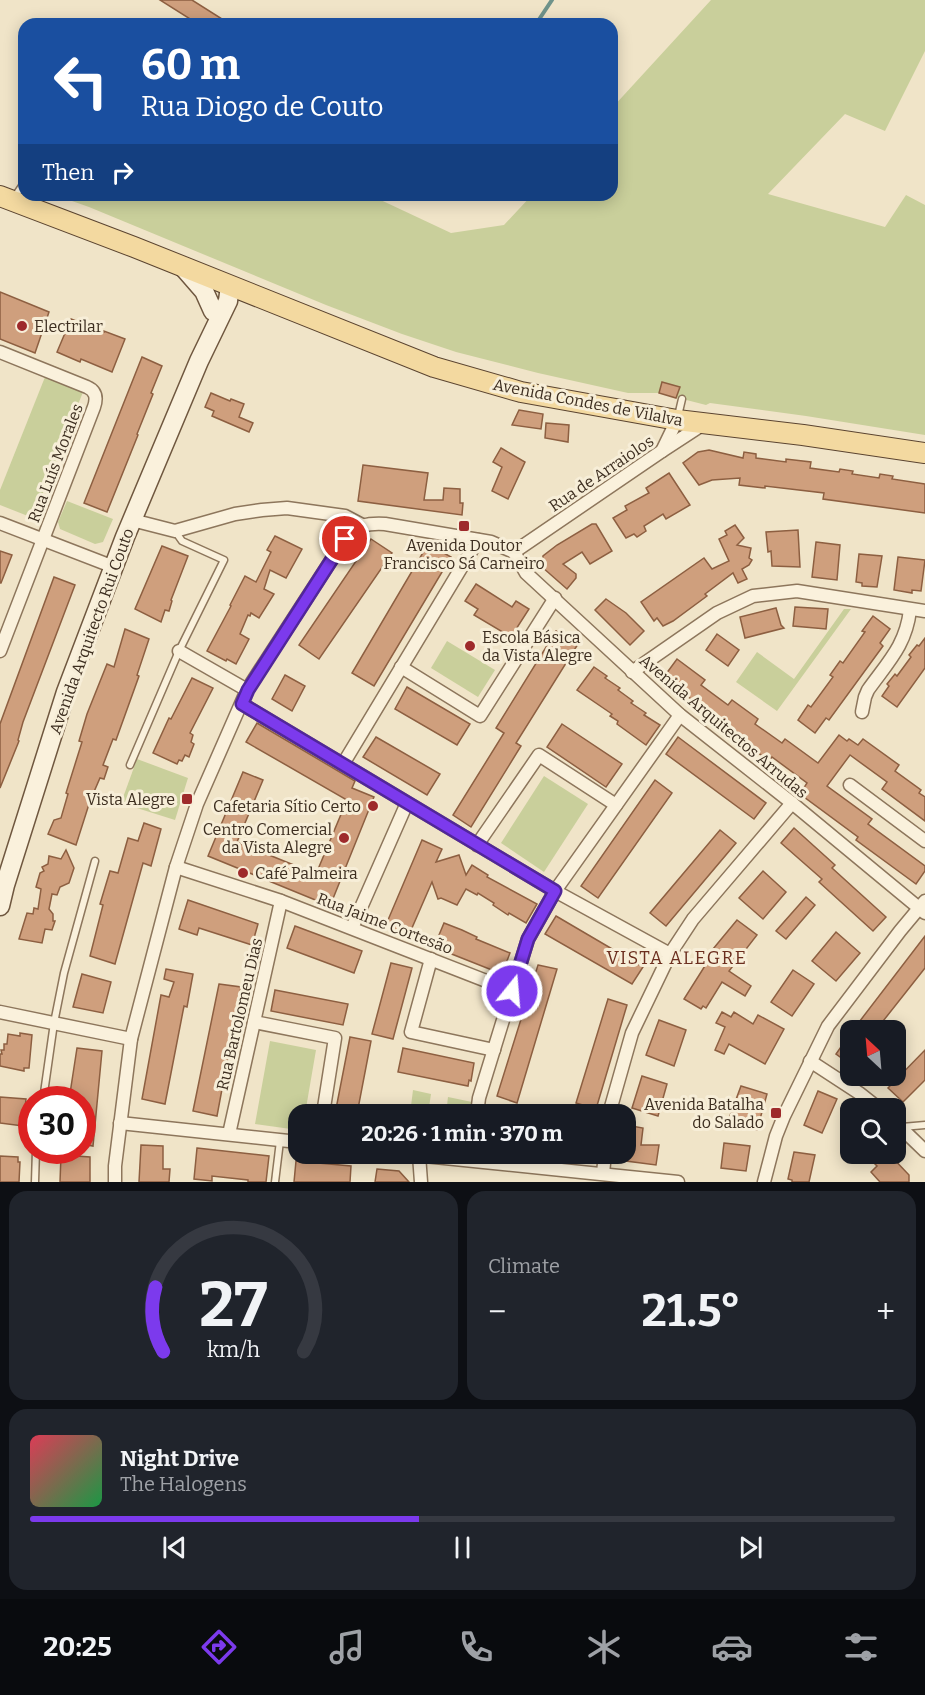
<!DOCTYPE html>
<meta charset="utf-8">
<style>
:root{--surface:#171b24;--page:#20242c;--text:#f1f3f6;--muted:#9ea1a6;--line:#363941;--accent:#7c3aed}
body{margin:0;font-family:Bitter,serif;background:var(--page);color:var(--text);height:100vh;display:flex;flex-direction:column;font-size:22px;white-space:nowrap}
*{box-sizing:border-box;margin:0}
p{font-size:20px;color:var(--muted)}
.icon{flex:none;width:33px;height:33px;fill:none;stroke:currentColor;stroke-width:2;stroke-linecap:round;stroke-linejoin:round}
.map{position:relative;height:1182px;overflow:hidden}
.details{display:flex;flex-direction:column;gap:9px;padding:9px;background:#0d0f14;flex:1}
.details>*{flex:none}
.top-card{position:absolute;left:18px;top:18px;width:600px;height:183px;border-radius:18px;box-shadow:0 3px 15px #0003;background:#1a4fa0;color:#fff;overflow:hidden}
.needle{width:39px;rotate:334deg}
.tools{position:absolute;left:840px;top:1020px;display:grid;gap:12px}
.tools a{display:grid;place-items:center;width:66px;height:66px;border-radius:12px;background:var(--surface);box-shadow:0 3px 15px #0003;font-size:30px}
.speed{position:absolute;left:18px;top:1086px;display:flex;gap:12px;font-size:30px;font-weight:700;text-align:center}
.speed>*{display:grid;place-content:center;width:78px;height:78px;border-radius:50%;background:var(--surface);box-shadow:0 3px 15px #0003;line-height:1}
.speed .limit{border:9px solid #d22;background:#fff;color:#111}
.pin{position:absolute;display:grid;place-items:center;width:51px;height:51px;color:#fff;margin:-26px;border:3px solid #fff;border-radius:50%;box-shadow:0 2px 6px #0007}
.me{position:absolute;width:66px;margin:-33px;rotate:17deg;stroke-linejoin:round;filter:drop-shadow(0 0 4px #0008)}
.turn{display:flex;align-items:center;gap:21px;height:126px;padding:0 24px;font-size:27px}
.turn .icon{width:78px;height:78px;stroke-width:2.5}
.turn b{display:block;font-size:42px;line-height:51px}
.then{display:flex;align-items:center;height:57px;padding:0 24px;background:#0003;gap:12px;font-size:22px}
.big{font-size:45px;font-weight:700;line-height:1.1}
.details .card{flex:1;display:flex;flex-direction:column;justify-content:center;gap:9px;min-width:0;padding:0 21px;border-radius:18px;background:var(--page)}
.details .dial{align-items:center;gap:0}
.dial svg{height:156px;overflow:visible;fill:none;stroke:var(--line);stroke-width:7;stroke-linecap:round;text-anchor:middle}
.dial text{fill:var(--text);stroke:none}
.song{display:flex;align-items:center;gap:18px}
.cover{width:72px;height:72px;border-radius:9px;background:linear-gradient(135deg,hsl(350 70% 55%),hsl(140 70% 35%))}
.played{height:6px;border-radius:3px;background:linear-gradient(90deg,var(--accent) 45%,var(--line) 45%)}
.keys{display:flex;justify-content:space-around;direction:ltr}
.heat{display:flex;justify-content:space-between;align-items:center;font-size:33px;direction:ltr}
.details .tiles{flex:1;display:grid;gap:9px;grid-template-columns:1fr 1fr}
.card:last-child{grid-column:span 2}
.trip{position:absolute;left:288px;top:1104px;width:348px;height:60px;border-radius:18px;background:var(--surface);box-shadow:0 3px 15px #0003;font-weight:700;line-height:60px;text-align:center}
.dock{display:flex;height:96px;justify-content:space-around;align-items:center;background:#090b0e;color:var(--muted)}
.dock .icon{width:42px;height:42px}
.dock .active{color:var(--accent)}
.dock b{font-size:27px;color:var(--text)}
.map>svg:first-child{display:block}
.green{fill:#c9cf9b}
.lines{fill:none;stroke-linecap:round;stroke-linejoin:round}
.stream{stroke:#6f938a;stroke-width:4}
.building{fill:#cf9f7d;stroke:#8d5f41;stroke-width:1.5}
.lane-casing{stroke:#8d765c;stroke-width:9}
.street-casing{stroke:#8d765c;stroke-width:15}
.secondary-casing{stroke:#6f573f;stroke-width:21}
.primary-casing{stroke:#5b4430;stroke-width:22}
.lane{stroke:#faf1dc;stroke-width:6}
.street{stroke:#faf1dc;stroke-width:12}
.secondary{stroke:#faf1dc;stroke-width:18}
.primary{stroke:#f3d9a0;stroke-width:20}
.route-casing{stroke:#51269a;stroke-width:15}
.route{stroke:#7c3aed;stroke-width:10}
.poi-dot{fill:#9e2a2b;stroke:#f7eed8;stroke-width:2}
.labels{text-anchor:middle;stroke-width:6;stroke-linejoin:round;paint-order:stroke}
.poi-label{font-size:16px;fill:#3d2e20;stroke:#f7eed8;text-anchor:end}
.street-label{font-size:16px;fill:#3d2e20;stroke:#f7eed8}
.neighbourhood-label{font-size:18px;letter-spacing:1.5px;fill:#6b2e1e;stroke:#f7eed8}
</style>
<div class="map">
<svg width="925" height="1182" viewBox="0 0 925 1182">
<rect width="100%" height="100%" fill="#f0e4c8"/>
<g class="green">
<path d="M711,0H925V51L885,131L845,114L768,194L885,227L906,195L925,205V435L806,416L710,403L706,405L659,393H628L538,373L456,352L402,334L326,305L89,207L55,195H370L451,233L504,225L532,195H612V108Z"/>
<path d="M45,377L83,392L33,518L0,505V490Z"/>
<path d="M67,501L113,519L103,542L95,544L60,529L58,522Z"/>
<path d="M844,609H851L777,711L736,682L757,652L794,679Z"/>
<path d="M447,641L495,670L478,697L431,668Z"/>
<path d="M137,759L188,778L175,820L121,803Z"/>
<path d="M544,776L588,804L544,872L501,843Z"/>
<path d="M270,1041L316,1050L305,1114H298V1130L255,1124Z"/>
<path d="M413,1090L431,1094L428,1114H410Z"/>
<path d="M448,1097L472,1102L470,1114H446Z"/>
</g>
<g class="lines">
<path class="stream" d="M536,24L552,0"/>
</g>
<g class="building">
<path d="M160,0H192L230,24H198Z"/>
<path d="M0,292L49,312L35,353L0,339Z"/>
<path d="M71,319L104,332V331L125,339L112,372L81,359L80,362L57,352Z"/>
<path d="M142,357L162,366L151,393L153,394L137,434L138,435L107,512L84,503Z"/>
<path d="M662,382L680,387L676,398L659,393Z"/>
<path d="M211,393L230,401L231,399L244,404L239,417L253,423L249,432L212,416L214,411L205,407Z"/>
<path d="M519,410L543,414L541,429L512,425Z"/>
<path d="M546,423L569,425L568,442L545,438Z"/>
<path d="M501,448L525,462L508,499L492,491L502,467L493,462Z"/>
<path d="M709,450L743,458L744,452L756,454V458L786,462V459L811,462L810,468L839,472L840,469L853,471L852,474L879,478L880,474L893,476L892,479L925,484V513L823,499L824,493L765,486V488L739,485L740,478L712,480L699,485L683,463L698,452Z"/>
<path d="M363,465L428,473L424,500H443L444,488L460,489V503H463L462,515L358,501Z"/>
<path d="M669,473L690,505L666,519L663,514L644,526L646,531L637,537L634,534L626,538L613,518L627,510L625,506L649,493L646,488Z"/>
<path d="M592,524H596L612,551L590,564L582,552L563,564L576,574V578L567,589L542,567L543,556L557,545Z"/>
<path d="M735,525L744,538L737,545L751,548L749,558L752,560L749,565L742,569L747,579L738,583L733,573L705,594L707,596L673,621L663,626L657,618L654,621L641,602L704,558L712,569L729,561L719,539L727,535L725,531Z"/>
<path d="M798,530L800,567L772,566L771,551L768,552L766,532Z"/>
<path d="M275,536L302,549L286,578L270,570L264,589L274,594L259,618L251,613L250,616L248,615L240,634L249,639L236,664L227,659L226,661L207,651L231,606L230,605L245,576L256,582L271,552L267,550Z"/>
<path d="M371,539L392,553L319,659L299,645Z"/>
<path d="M816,542L840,545L837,580L812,577Z"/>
<path d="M428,544L451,557L374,686L352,673Z"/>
<path d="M162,546L188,556L171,600L172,601L169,611L165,610L161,622L135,609Z"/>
<path d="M0,551L12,555L1,583H0Z"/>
<path d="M859,554L882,556L877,587L862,586V583L856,582Z"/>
<path d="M898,557L925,560L921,591L912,590V593L894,590Z"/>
<path d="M54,577L75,585L23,722L18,740L19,741L0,788V724Z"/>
<path d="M476,584L512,607L516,601L529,609L511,637L474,615L478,609L465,601Z"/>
<path d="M606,599L626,613L644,631L630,645L595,610Z"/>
<path d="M795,607L828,609L826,629L793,626Z"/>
<path d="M776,608L781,625L784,628L745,638L740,617Z"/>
<path d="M873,616L890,629L880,643L883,646L829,720L826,718L815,733L798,720L808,705L811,707L833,677L830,675L840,661L843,663L865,632L862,631Z"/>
<path d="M125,629L149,639L137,675L139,676L116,740L113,739L103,765L108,767L104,779L100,778L90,801L76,845L48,834L54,820L61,818L68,794L66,793L82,742L79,741L87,714L107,664L114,667Z"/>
<path d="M556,631L578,644L516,743L521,746L471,827L453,815L504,733L496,728Z"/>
<path d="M717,634L739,650L728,666L706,650Z"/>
<path d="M925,638V668L897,707L882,696L889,686L887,684L895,674L897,676L911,657L909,655L917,645L919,646Z"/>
<path d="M677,659L705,680L701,685L728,705L732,700L758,719L755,724L782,743L785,739L818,763L839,735L847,741L849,739L858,745L863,739L899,765L895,771L921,790L919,793L925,797V821L882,789L887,782L850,755L827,786L872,819L868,824L925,866V871L916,884L856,840L858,837L800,794L807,783L772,757L769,761L742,741L745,738L718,718L715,723L688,703L691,699L668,682L666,674Z"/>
<path d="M594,667L607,676L605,678L620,688L618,690L633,701L631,703L646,713L644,715L660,725L646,745L617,724L618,721L610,716L612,714L577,690Z"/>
<path d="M285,675L305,686L292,711L272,699Z"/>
<path d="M192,678L213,688L190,733L193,735L191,742L194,744L189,757L185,755L182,761L179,760L177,764L153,753L169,718L171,719Z"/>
<path d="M407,687L470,724L457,745L395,709Z"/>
<path d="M257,723L355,781L352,788L374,797L330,906L208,856L243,772L263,780L237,842L316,874L347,800L246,742Z"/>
<path d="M562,724L622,764L606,787L547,747Z"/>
<path d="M376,737L440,774L427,795L363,757Z"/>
<path d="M678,737L766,803L754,819L666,754Z"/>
<path d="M655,780L672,793L598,898L581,886Z"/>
<path d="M144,823L161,829L151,866L143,863L115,964L90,956L103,905L100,904L110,871L118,873L128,838L138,841Z"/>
<path d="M794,828L835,865L832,868L886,917L873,931L819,882L822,879L781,843Z"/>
<path d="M720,830L736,843L666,926L650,913Z"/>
<path d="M422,840L442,849L436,862L459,855L466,875L472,865L488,875L487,877L537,904L526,923L509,913L508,915L493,905L494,903L478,893L477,895L466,889L457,905L441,898L438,899L432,882L408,937L385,927Z"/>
<path d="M66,850L74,868L69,883L60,887L57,895L52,894L49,909L53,914V921H55L52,930L45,929L42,943L19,939L27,913L33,914L34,908L38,909L41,889L36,887L40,873L44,871L42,867L48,864L49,856L61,859Z"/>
<path d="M763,871L786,892L763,919L739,898Z"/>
<path d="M806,897L815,905L786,939L776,931Z"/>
<path d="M188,900L258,924L252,945L199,928L197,935L179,929Z"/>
<path d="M556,916L643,967L632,984L545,934Z"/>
<path d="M737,920L757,935L729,971L751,986L745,996L722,982L706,1008L703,1006L701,1009L684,999L715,950L713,949Z"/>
<path d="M444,923L462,930L477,937L476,939L510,953L502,974L434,947Z"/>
<path d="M295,926L362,951L354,973L287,948Z"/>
<path d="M836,932L860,953L836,981L812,961Z"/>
<path d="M925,936V968L876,1030H853Z"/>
<path d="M391,963L412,968L393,1039L372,1034Z"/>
<path d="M538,965L557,969L517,1103L497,1096Z"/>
<path d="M166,969L193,974L187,1007L184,1006L165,1104L142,1099L161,995L169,997L174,982L164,979Z"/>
<path d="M793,970L814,984L792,1016L771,1002Z"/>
<path d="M82,974L111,982L103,1013L73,1007Z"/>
<path d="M219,984L241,987L217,1116L193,1111Z"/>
<path d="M275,990L348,1004L343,1025L271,1011Z"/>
<path d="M608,999L627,1005L596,1109L576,1103Z"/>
<path d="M722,1012L731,1017L734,1012L753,1024L758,1015L784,1029L765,1064L729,1044L724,1054L715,1050L725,1027L716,1023Z"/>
<path d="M659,1020L686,1030L674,1066L646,1055Z"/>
<path d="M20,1033L32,1035L29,1068H24V1071L0,1066V1054H2L1,1050H4V1044H7L8,1034L20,1036Z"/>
<path d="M850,1034V1064L836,1054Z"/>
<path d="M350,1037L371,1041L357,1114H335Z"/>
<path d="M77,1048L102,1051L93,1146L82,1144V1100H69Z"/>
<path d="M403,1048L474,1063L471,1081L469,1080L468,1086L398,1072Z"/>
<path d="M925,1050V1080L903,1102L888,1088Z"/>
<path d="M642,1076L667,1084L658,1116L632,1108Z"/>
<path d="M741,1086L767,1094L757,1130L728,1121Z"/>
<path d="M818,1091L837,1099L822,1133L804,1125Z"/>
<path d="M0,1097L26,1099L23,1126L0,1123Z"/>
<path d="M626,1125L643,1128L641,1145H659L656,1165L626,1161Z"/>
<path d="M724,1143L750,1146L746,1171L721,1168Z"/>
<path d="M141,1145L163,1146V1169H170L169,1182H139Z"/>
<path d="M197,1148L269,1156L266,1182H248V1180L212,1176V1181L194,1179Z"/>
<path d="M794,1152L815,1155L809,1182H792V1180L788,1179Z"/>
<path d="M865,1154H889L909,1175V1182H880L871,1172L877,1166Z"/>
<path d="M61,1155L90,1157V1182H60Z"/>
<path d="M0,1156L18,1157V1162H20L19,1182H0Z"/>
<path d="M296,1161L351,1166L350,1182H294Z"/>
<path d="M377,1169L399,1171L409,1182H375Z"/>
</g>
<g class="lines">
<g class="lane-casing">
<g id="lane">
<path d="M14,198L24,183"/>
<path d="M678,416L682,399"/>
<path d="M130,765L179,651L224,560L182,541L175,531"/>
<path d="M43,1100L54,1023L64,973L95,861"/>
<path d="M902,1127L925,1125"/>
<path d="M35,1182L36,1150"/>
<path d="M275,1182L280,1141"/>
</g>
</g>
<g class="street-casing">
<g id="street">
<path d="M0,352L87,387C96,391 97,398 94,407L0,651"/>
<path d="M662,451L677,420"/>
<path d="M132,520L175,531L235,514L262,510L287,508L345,516L362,525"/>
<path d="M0,523L114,567"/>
<path d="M514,552L526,573L680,715L792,803L925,913"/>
<path d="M514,552L662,451L705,423"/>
<path d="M179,651L247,690"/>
<path d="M401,667L480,716L555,598"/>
<path d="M632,672L717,613L753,596L797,591L925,611"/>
<path d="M242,704L555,891L670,954"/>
<path d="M862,712L865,697L868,690C888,662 906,645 910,610"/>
<path d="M343,764L478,540"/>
<path d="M850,785L925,841"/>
<path d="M477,845L539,755L616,805"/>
<path d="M176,867L281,901L512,991"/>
<path d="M352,928L407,803"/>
<path d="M431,959L411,1032L494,1050"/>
<path d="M0,1012L131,1039"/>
<path d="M254,1022L335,1038L323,1114"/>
<path d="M810,1061L859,1093L878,1108"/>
<path d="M477,1114L479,1098L528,939L555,891L680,715"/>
<path d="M609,1114L632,1033L670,954L693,919L792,803"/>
<path d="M120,1123L298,1142"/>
<path d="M896,1123L925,1151"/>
<path d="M229,1134L281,901"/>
<path d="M405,1154L678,1182"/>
<path d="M419,1155L421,1182"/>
<path d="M603,1173L605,1154"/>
<path d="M115,1182V1166L131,1039L176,867L197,804L247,690L345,539C359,525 366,523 385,524L491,542L514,552"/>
<path d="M764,1182L776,1136L784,1116L828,1026L900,931L925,901"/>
</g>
</g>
<g class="secondary-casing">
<g id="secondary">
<path d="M184,268L204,291L213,311"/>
<path d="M0,906L5,885L66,692L125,537L199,361L228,301L230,286"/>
</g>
</g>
<g class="primary-casing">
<path id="primary" d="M0,196L134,247L434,367L521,392L677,420L803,435L925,453"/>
</g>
<use href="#lane" class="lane"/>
<use href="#street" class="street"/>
<use href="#secondary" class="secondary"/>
<use href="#primary" class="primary"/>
</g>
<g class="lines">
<g class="route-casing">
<path id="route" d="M345,539L248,690L242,704L555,891L528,939L512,991"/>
</g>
<use href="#route" class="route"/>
</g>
<g class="poi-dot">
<circle cx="22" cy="326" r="6"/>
<rect x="458" y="520" width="12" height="12" rx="3"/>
<circle cx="470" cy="646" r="6"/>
<rect x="181" y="793" width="12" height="12" rx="3"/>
<circle cx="373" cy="806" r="6"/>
<circle cx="344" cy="838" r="6"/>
<circle cx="243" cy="873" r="6"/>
<rect x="770" y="1107" width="12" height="12" rx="3"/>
</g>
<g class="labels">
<g class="poi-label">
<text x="34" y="332" text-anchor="start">Electrilar</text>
<text x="464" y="551" text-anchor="middle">Avenida Doutor<tspan x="464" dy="18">Francisco Sá Carneiro</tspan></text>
<text x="482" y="643" text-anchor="start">Escola Básica<tspan x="482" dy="18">da Vista Alegre</tspan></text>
<text x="175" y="805">Vista Alegre</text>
<text x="361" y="812">Cafetaria Sítio Certo</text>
<text x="332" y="835">Centro Comercial<tspan x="332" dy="18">da Vista Alegre</tspan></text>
<text x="255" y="879" text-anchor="start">Café Palmeira</text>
<text x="764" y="1110">Avenida Batalha<tspan x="764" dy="18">do Salado</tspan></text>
</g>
<g class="street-label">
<text transform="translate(588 402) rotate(11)" y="6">Avenida Condes de Vilalva</text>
<text transform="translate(55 463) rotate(-69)" y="6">Rua Luís Morales</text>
<text transform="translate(601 473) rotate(-34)" y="6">Rua de Arraiolos</text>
<text transform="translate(91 631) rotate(-70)" y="6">Avenida Arquitecto Rui Couto</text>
<text transform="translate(724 726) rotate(40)" y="6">Avenida Arquitectos Arrudas</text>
<text transform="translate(385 923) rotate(21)" y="6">Rua Jaime Cortesão</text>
<text transform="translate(239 1014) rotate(-77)" y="6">Rua Bartolomeu Dias</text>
</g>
<g class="neighbourhood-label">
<text x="677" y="964">VISTA ALEGRE</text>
</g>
</g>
</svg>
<div class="tools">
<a><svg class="needle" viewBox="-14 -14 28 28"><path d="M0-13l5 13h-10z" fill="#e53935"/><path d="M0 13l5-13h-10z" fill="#9ea1a6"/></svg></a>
<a><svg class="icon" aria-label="search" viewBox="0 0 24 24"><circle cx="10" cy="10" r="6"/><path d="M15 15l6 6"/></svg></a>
</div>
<div class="speed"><div class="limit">30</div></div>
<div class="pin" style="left:345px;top:539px;background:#d93025"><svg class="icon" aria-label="arrive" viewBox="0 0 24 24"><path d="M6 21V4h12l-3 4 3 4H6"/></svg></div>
<svg class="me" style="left:512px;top:991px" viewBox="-20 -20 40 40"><circle r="17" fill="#7c3aed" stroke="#fff" stroke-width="3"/><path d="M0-11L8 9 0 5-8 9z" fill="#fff"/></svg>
<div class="trip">20:26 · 1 min · 370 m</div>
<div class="top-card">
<div class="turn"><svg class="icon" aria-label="left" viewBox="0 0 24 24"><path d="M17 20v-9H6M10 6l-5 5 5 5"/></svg><div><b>60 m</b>Rua Diogo de Couto</div></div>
<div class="then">Then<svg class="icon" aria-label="right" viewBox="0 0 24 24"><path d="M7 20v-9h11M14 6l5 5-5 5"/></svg></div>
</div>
</div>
<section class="details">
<div class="tiles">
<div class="card dial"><svg viewBox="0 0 100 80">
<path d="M14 69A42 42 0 1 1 86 69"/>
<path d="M14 69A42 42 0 0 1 10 36" stroke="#7c3aed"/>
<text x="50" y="56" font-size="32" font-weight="700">27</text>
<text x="50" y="72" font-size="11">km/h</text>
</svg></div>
<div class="card"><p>Climate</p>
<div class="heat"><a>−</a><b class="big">21.5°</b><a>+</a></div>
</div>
<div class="card">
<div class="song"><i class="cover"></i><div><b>Night Drive</b><p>The Halogens</p></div></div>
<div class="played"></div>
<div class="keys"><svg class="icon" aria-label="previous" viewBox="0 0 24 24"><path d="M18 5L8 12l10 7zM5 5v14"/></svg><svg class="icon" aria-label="pause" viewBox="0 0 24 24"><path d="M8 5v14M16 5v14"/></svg><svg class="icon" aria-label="next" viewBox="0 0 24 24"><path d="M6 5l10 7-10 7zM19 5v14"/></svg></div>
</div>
</div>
</section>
<nav class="dock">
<b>20:25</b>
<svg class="icon active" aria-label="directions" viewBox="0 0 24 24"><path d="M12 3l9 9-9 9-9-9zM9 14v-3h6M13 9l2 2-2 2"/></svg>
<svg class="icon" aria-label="music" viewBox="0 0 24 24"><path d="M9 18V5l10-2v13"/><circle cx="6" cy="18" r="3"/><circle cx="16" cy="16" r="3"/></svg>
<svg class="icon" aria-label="phone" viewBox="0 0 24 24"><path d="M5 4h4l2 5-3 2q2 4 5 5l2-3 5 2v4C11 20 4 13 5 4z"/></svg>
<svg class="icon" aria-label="climate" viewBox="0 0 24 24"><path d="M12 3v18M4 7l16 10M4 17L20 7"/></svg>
<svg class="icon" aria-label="car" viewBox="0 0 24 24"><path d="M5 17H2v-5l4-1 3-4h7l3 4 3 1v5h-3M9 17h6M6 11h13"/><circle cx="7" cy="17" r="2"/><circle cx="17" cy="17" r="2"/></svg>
<svg class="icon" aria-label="filters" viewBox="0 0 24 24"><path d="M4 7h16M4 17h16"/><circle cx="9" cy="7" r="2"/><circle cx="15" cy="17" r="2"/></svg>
</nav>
